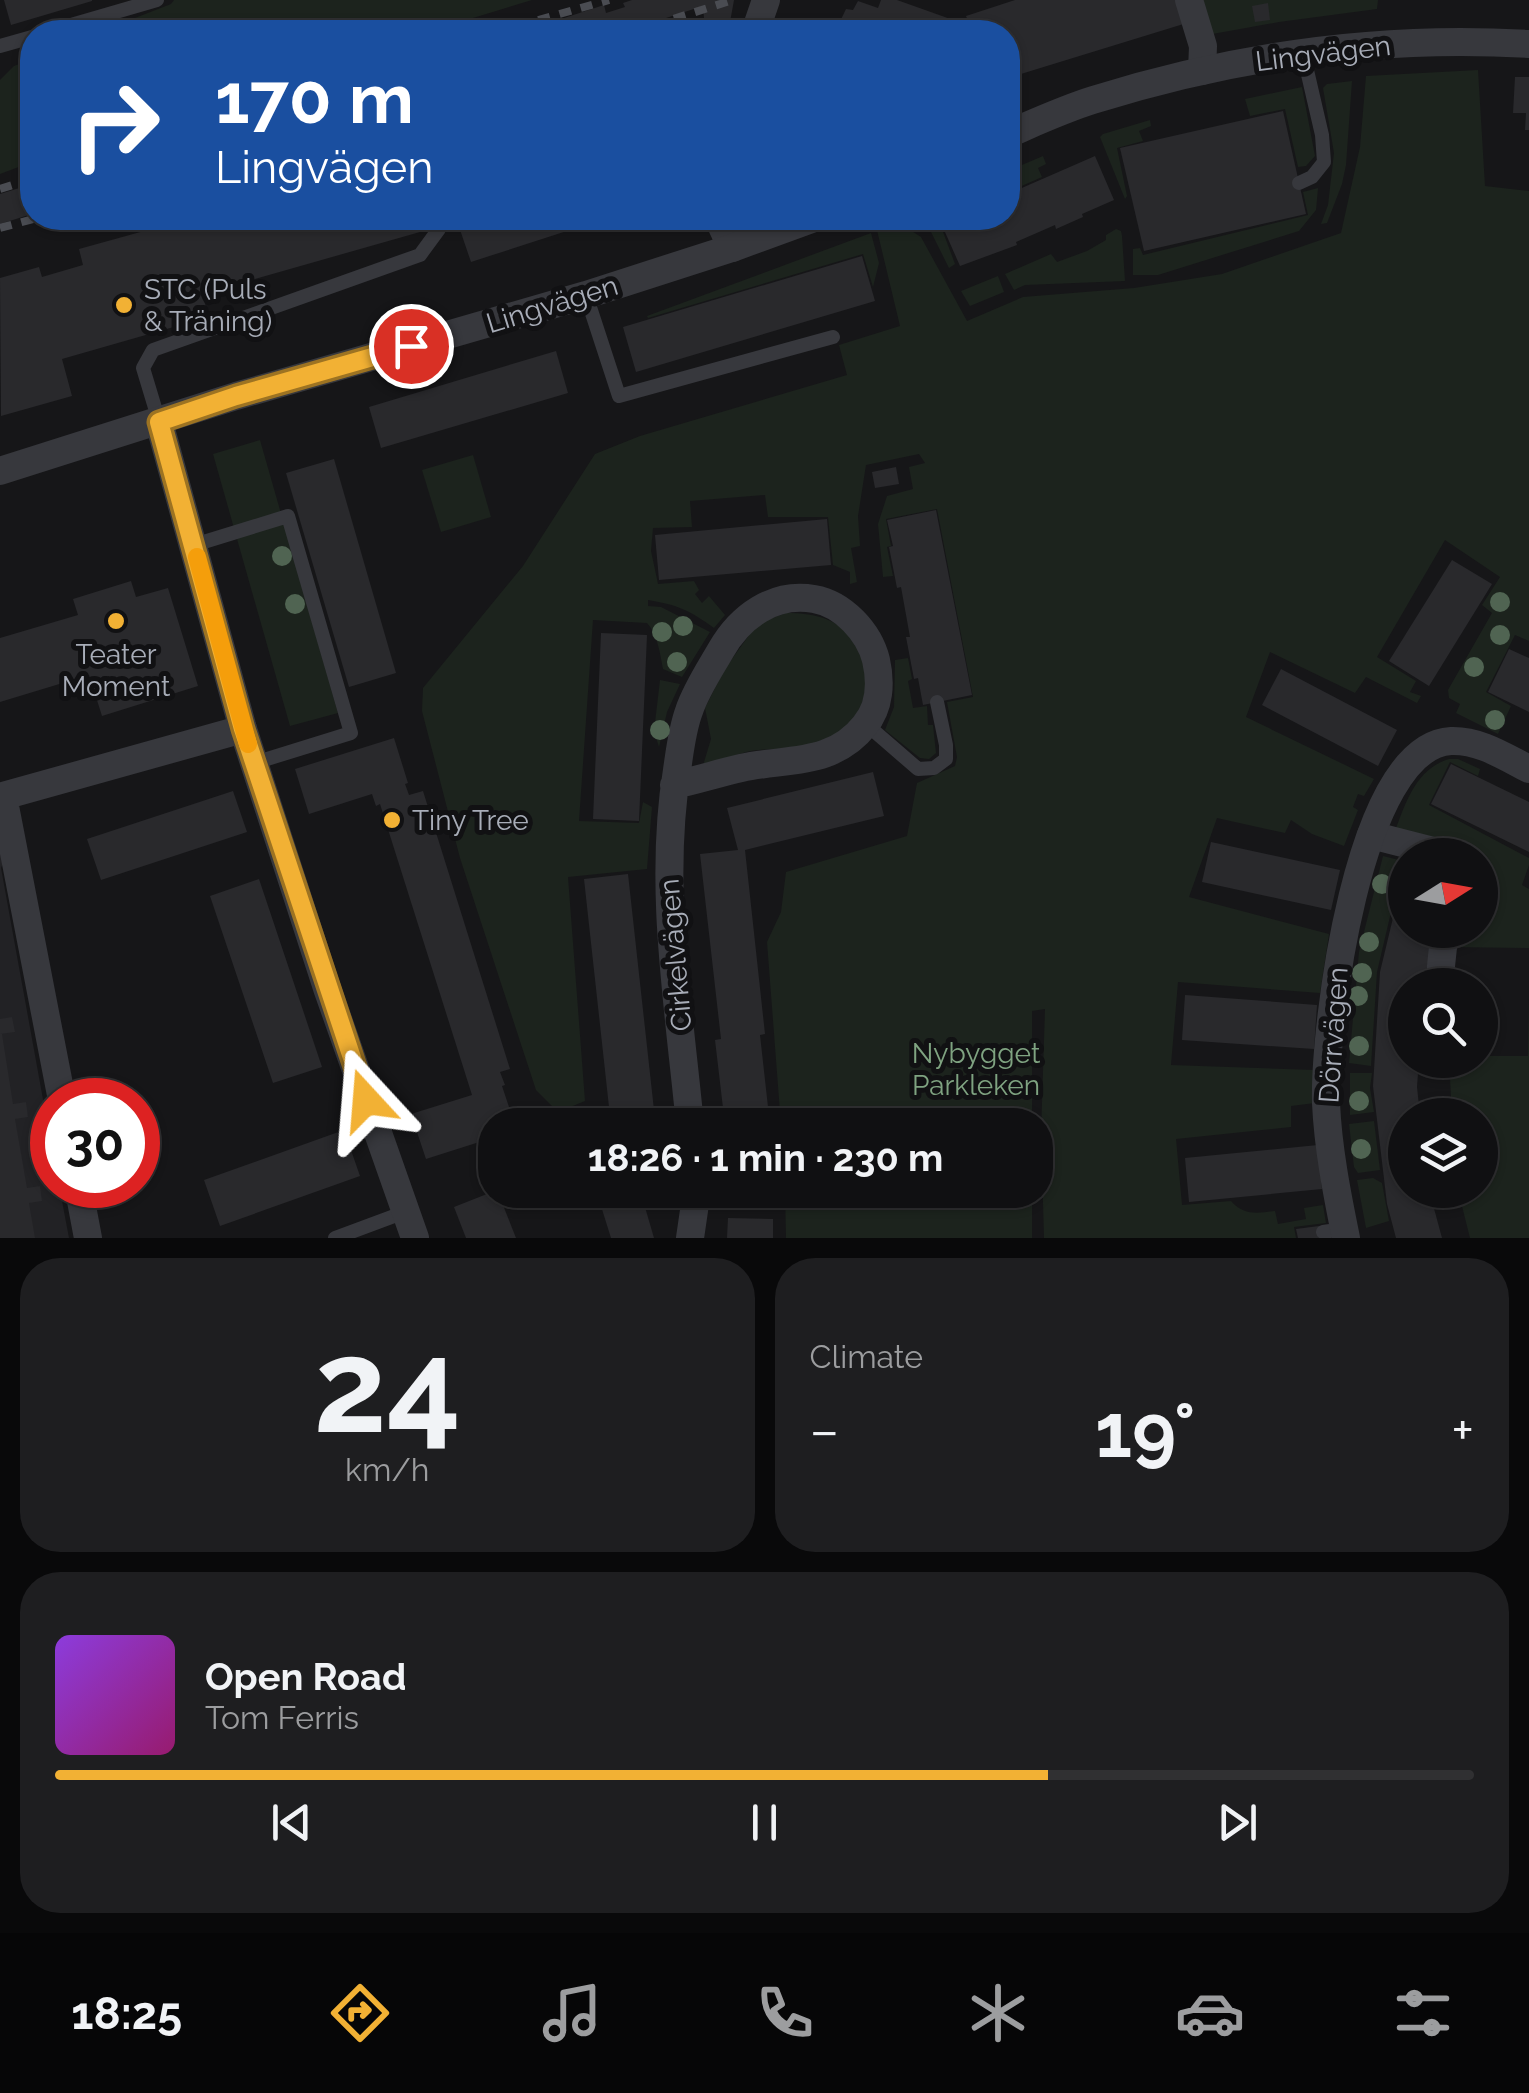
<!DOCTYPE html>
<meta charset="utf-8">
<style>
:root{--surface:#101012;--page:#1e1e20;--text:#f1f3f6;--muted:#9c9d9f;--line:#303032;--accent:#f2b134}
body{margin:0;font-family:Raleway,sans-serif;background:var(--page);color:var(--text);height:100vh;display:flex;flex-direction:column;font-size:38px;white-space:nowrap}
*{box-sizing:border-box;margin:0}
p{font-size:32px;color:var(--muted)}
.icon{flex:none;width:55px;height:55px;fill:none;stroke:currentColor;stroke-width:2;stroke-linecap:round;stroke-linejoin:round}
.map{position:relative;height:1238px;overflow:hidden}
.details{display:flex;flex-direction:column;gap:20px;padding:20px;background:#09090a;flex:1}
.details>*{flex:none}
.guide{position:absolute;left:20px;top:20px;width:1000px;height:210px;border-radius:40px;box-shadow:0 2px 8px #0004,0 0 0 2px var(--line);background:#1a4fa0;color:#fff;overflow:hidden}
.needle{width:65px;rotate:79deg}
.tools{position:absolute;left:1388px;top:838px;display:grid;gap:20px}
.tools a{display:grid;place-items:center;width:110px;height:110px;border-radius:50%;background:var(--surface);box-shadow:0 2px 8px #0004,0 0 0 2px var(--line);font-size:50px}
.speed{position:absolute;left:30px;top:1078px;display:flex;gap:20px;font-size:50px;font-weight:700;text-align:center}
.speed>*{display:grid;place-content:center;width:130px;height:130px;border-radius:50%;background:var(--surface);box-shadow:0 2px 8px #0004,0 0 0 2px var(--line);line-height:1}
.speed .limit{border:15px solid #d22;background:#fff;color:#111}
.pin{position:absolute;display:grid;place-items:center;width:85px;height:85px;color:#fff;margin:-42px;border:5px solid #fff;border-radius:50%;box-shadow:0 2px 10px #0007}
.me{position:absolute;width:110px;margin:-55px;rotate:341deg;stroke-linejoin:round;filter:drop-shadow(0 0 8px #0008)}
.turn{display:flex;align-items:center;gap:35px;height:210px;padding:0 30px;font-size:45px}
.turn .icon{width:130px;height:130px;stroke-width:2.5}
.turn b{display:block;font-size:70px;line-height:85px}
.big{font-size:75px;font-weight:700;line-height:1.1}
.details .tile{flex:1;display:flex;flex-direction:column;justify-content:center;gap:15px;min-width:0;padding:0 35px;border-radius:40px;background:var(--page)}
.details .dial{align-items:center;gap:0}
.dial b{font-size:130px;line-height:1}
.song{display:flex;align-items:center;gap:30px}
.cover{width:120px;height:120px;border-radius:15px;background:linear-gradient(135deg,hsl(270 70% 55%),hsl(320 70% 35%))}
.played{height:10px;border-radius:5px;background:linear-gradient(90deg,var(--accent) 70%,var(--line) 70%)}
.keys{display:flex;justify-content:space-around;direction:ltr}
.heat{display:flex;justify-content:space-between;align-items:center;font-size:55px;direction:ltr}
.details .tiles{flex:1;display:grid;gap:20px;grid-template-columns:1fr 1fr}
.tile:last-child{grid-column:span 2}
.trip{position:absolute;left:478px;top:1108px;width:575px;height:100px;border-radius:40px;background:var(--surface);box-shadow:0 2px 8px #0004,0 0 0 2px var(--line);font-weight:700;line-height:100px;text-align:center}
.dock{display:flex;height:160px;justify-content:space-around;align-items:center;background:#060607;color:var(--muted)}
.dock .icon{width:70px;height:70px}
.dock .active{color:var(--accent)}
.dock b{font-size:45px;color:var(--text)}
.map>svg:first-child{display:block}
.built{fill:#222225}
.green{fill:#1c231d}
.building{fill:#29292c}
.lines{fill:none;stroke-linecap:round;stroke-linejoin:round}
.lane{stroke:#37383d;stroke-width:14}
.street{stroke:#37383d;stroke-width:28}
.rail{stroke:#4a4c52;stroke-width:8;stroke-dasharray:12 10;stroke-linecap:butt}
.tree{fill:#506452}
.route-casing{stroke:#9d7322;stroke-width:25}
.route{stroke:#f2b134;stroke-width:18}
.slow{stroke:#f59e0b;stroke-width:18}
.poi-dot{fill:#f2b134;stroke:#111113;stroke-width:4}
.labels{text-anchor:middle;stroke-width:10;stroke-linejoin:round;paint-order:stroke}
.street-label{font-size:28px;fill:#a8adb8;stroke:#111113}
.poi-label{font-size:28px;fill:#a8adb8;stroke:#111113;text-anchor:start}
.park-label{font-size:28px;fill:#7fa381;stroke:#111113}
</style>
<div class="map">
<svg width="1529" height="1238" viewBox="0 0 1529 1238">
<rect width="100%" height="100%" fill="#161618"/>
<path class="built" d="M0,835L6,855L1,868L52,1149V1185H59L69,1238H0Z"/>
<g class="green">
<path d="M174,0H532L427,32H99L171,4Z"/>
<path d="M1199,0H1378L1377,9L1279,22L1207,35Z"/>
<path d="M32,59V162L0,174V80L14,66Z"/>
<path d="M1478,70L1485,186L1529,191V641L1515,635L1486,692L1511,706L1498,734L1456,713L1460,704L1449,698L1448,690L1492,613L1482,605L1500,577L1445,540L1377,657L1416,681L1410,692L1421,696L1417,703L1366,677L1355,693L1270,652L1246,717L1374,779L1364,796L1358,794L1353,807L1358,810L1344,846L1312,834L1291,820L1285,833L1217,818L1189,897L1329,934L1320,993L1178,982L1171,1065L1315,1070V1103L1291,1106V1127L1176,1139L1182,1205L1231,1201C1244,1216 1258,1213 1275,1211L1278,1224L1306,1219L1304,1208L1323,1205L1326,1223L1294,1227L1296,1238H1044L1041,1134L1045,1009L1032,1011V1125H781L767,942L781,912L786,872L907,836L917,783L955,766L957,757L947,702L973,697L937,509L886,519L891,546L887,547L893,576L883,577L878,524L887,496L913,489L909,467L925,463L919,454L866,465L858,516L860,546L851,548L857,582L850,584V572L833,565L828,517H768L765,495L690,501L692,527L653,528L651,551L658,584L694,581L699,590L695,594L702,603L709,596L725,615L714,628C689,610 678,605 648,600V606L661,607L710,632L682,677L663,669C660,654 658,635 647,623L593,620L579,821L639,823L643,802L652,807L647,869L568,877L585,1101L558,1112L536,1090L460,858L422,711L423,688L523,566L595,454L640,436L847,375L839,345L900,326L876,226L896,221L921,237L967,321L1023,297L1134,288L1222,274L1341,233L1360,147L1366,76Z"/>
<path d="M1352,81L1346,165L1342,184L1327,223L1321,224L1328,205L1334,153L1323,88L1327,84Z"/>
<path d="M1302,87L1315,156L1306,166L1298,167L1285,109L1250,116L1245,99Z"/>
<path d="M1150,120L1151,126L1139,131L1143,141L1117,148L1127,196L1125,199L1100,137L1103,134Z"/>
<path d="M1043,156L1046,164L1038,168L1042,177L1008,192V171Z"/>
<path d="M1318,188L1316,210L1299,231L1158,275H1133V249L1140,248L1143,255L1308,215L1303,192Z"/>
<path d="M924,218H946L939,221L955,264L949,268Z"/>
<path d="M1116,229L1121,231L1122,236L1125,281L1025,285L1014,290L1005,274L1051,254L1057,262L1087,251L1106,240V235Z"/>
<path d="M871,233L879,263L873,287L863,254L648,318L647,316Z"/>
<path d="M998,276L1004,292L970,306L961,291Z"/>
<path d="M260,440L338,713L290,726L213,454Z"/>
<path d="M473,455L491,517L441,532L422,470Z"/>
<path d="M786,613C816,613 843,619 858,648C879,689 857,734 813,746C791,752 766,746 743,753C729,756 715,766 701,772L711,739L705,708L724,670L752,631L764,621Z"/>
<path d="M908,658L912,679L908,681L913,708L927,706L928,725H933L936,753L929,759L920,758L885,730L894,707L895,660Z"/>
<path d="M660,680L680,684L667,712L659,747L654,731Z"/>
<path d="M1449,759H1458L1480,769L1478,776L1450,762L1429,805L1529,858V865L1522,885L1529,889V948L1449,947L1453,930H1480V855H1460L1395,831C1406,802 1416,769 1449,759Z"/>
<path d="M1383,856L1403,861L1377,972L1371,1066L1349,1063L1359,952Z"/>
<path d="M1529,999V1238H1470L1458,1190H1480V1115H1452L1449,1060H1480V1056H1528Z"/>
<path d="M1350,1073H1372L1370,1088L1374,1112L1350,1115Z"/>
<path d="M1374,1121L1380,1170L1358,1173L1354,1167L1349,1124Z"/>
<path d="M1373,1178L1382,1183L1389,1221L1366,1228L1357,1180Z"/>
<path d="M785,1190H1032V1238H786Z"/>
</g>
<g class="building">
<path d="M4,0H92V1L11,25Z"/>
<path d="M632,0H734L730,22L719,27L704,18L703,6L623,32L622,28L612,32H521L604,5L606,13L625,7L623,3Z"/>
<path d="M881,0H897L956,21L954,32H835L846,9L853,10L858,1L878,8Z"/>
<path d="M1015,0H1183L1190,22L1008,78V32H963V31L971,29L966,16Z"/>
<path d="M1268,3L1270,20L1255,22L1252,6Z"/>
<path d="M1515,77H1529V130H1525L1526,113H1513Z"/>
<path d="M1283,111L1306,214L1144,251L1120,148Z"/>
<path d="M1095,156L1114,200L1082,214L1083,217L1056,229L1055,225L1016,242L1017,245L960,266L941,223L953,218H1008V194Z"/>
<path d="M32,184V214L0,224V194Z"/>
<path d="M191,218H416L420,232L202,294L206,307L195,310L198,320L62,359L72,396L1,416L0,278L39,267L42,277L83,265L79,249Z"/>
<path d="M456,218H607L471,262Z"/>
<path d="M862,256L875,301L636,372L623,327Z"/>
<path d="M556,351L568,393L381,448L369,407Z"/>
<path d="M334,459L396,673L349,687L286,473Z"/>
<path d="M896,467L899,484L875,488L872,472Z"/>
<path d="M936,510L972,695L923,705L918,678L914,679L906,637H910L901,587L897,588L889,547L893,546L887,520Z"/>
<path d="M827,519L831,565L659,580L655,535Z"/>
<path d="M1452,560L1492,584L1429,686L1389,661Z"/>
<path d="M131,581L136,597L168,588L198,686L102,716L89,675L0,702V638L78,615L73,599Z"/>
<path d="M601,633L647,635L639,821L593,819Z"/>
<path d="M1509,649L1529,658V712L1488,692Z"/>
<path d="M1281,669L1397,730L1378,766L1262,705Z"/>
<path d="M394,738L408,783L405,784L409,795L423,791L510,1069L500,1072L505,1085L502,1086L515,1125H495V1137L426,1159L411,1114L472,1095L380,804L376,806L372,794L309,814L295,769Z"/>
<path d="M1451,764L1529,802V852L1431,804Z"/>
<path d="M873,772L884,816L745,850L765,1034L760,1035L770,1125H725L715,1040L721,1039L700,854L738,850L727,808Z"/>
<path d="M233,791L247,832L101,880L87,839Z"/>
<path d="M1211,842L1340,870L1331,910L1202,882Z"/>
<path d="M1404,872L1405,930H1435L1423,985H1405V1060H1419L1417,1087L1420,1115H1405V1190H1429L1442,1238H1396L1387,1204L1373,1086L1380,972Z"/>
<path d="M628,874L655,1119L611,1125L584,879Z"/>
<path d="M259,879L322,1067L273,1083L210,896Z"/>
<path d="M1185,995L1317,1005L1314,1049L1182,1040Z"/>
<path d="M12,1017L15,1032L0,1034V1019Z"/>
<path d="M0,1034H2L13,1104L26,1102L28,1117L15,1119L27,1188L40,1186L42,1201L29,1203L35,1238H0Z"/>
<path d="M344,1130L360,1176L220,1226L204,1180Z"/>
<path d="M1318,1145L1322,1189L1189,1202L1185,1158Z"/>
<path d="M497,1190L516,1238H466L454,1207Z"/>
<path d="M596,1190H640L654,1238H611Z"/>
<path d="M728,1218L773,1219V1238H727Z"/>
<path d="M1319,1226L1321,1238H1298L1296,1229Z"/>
</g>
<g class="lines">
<g class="lane">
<path d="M47,32L157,0"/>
<path d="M0,46L32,37"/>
<path d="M1299,183L1312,177L1324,162L1322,135L1303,53"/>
<path d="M586,295L619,396L833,337"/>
<path d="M159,421L143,368L153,350L420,255L439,229L435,218"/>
<path d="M194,545L288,516L351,733L254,763"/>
<path d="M866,724L918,769L934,768L946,759V745L937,702"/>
<path d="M1323,1232L1344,1229"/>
<path d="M335,1238L405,1212"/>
</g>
<g class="street">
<path d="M1189,0L1203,46L1202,71"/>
<path d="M755,32L766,0"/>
<path d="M1008,134C1036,122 1064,109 1093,100C1234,56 1381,35 1529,44"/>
<path d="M718,218L732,248"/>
<path d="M159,422L243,729L327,988L415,1238"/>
<path d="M0,471L236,396L586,295L732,248L814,218"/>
<path d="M674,785C697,780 719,773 741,768C787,758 833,766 865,725C880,707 881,682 876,660C869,632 843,604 814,599C773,592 740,617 721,650C710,669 696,690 689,711C682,730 680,750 677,770C658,887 679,1008 690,1125"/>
<path d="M1371,835L1449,855"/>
<path d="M1439,985L1443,947L1448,930"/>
<path d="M62,1100L3,796L243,729"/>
<path d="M78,1185L88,1238"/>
<path d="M690,1238L697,1190"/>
<path d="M1346,1238C1337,1194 1328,1148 1326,1103C1324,1030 1357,746 1451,741C1480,740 1505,757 1529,769"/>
</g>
<g class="rail">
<path d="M496,32L609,0"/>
<path d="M632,32L733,0"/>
<path d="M0,189L32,179"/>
<path d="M0,228L37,218"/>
</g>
</g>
<g class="tree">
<circle cx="282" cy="556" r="10"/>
<circle cx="1500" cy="602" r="10"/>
<circle cx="295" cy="604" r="10"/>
<circle cx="683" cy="626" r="10"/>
<circle cx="662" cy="632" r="10"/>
<circle cx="1500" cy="635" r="10"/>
<circle cx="677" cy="662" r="10"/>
<circle cx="1474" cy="667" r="10"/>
<circle cx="1495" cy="720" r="10"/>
<circle cx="660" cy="730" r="10"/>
<circle cx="1382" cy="884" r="10"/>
<circle cx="1369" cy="942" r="10"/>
<circle cx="1362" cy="973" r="10"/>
<circle cx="1358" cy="996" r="10"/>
<circle cx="1359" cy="1046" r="10"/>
<circle cx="1359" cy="1101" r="10"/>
<circle cx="1361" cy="1149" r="10"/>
</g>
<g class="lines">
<g class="route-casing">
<path id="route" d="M366,1100L243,729L159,422L236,396L411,346"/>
</g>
<use href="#route" class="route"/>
<path class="slow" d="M197,557L248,744"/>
</g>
<g class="poi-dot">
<circle cx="124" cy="305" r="10"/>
<circle cx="116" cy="621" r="10"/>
<circle cx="392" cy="820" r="10"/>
</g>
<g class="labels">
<g class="street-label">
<text transform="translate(1323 53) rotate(-7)" y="10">Lingvägen</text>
<text transform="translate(552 304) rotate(-17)" y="10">Lingvägen</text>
<text transform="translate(675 955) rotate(-95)" y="10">Cirkelvägen</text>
<text transform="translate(1333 1035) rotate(-86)" y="10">Dörrvägen</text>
</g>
<g class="poi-label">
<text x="144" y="299">STC (Puls<tspan x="144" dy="32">&amp; Träning)</tspan></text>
<text x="116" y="664" text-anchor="middle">Teater<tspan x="116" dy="32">Moment</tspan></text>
<text x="412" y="830">Tiny Tree</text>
</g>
<g class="park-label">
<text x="976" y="1063">Nybygget<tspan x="976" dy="32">Parkleken</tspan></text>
</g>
</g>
</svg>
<div class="tools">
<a><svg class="needle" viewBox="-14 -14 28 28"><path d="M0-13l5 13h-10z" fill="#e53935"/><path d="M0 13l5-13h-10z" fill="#9c9d9f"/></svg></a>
<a><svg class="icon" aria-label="search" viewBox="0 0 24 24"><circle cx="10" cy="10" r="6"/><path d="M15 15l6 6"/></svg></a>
<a><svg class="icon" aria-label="layers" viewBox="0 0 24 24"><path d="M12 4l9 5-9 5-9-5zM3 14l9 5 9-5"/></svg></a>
</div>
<div class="speed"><div class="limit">30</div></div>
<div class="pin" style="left:411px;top:346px;background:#d93025"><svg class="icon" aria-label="arrive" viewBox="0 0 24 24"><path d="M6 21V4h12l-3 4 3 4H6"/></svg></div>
<svg class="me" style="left:366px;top:1100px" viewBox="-20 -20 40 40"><path d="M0-17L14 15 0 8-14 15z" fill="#f2b134" stroke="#fff" stroke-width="4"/></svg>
<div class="trip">18:26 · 1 min · 230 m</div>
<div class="guide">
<div class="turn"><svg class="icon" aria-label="right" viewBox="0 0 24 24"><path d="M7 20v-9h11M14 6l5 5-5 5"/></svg><div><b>170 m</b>Lingvägen</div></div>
</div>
</div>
<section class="details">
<div class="tiles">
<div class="tile dial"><b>24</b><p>km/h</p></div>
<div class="tile"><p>Climate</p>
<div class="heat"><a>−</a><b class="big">19°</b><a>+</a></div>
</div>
<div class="tile">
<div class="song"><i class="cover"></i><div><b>Open Road</b><p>Tom Ferris</p></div></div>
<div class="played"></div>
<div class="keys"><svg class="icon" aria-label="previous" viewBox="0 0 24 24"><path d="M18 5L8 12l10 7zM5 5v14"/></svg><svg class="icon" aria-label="pause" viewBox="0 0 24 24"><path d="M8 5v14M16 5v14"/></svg><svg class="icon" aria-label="next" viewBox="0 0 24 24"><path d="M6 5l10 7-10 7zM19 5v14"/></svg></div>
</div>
</div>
</section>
<nav class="dock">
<b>18:25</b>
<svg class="icon active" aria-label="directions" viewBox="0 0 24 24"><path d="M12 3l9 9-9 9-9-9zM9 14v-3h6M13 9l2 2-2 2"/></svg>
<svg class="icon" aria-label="music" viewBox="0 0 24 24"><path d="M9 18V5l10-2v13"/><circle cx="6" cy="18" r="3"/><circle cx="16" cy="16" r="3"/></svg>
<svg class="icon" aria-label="phone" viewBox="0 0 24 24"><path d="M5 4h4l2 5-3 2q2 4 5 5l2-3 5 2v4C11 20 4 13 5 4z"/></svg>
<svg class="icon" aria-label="climate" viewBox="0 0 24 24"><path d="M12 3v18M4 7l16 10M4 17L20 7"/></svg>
<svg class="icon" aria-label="car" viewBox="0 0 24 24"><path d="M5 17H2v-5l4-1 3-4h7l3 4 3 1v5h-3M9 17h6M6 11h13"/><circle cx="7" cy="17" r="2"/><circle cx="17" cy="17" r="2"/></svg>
<svg class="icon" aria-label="filters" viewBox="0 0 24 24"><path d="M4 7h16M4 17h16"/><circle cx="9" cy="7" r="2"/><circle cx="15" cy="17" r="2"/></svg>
</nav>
